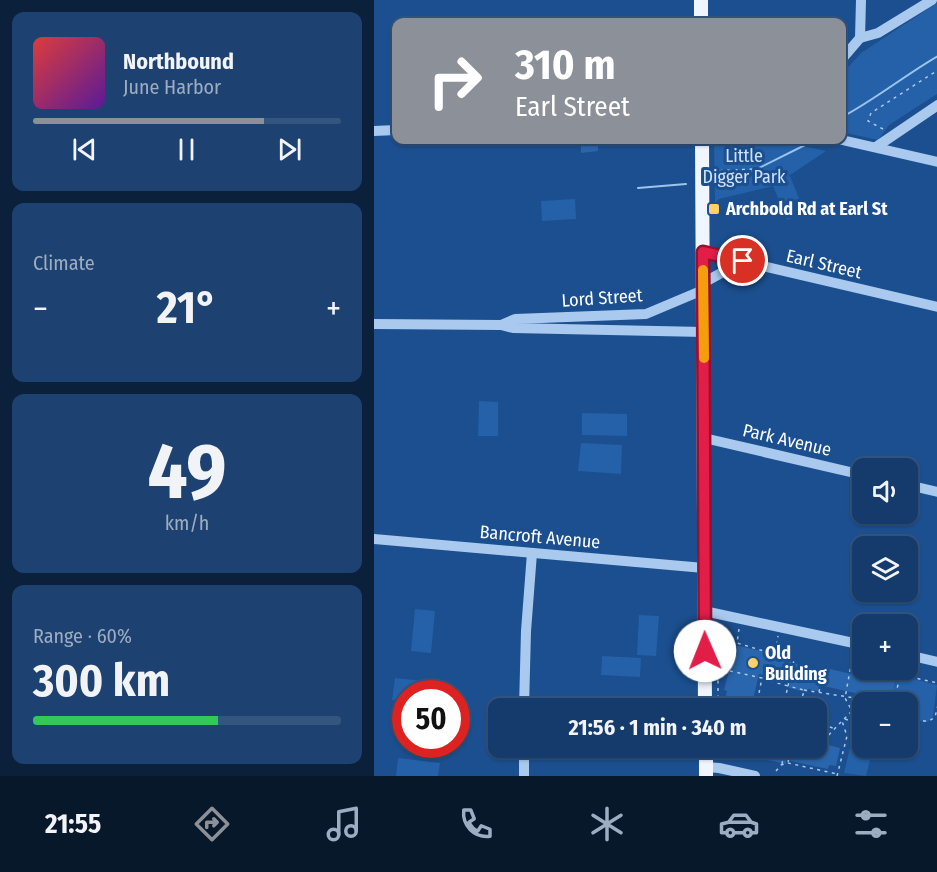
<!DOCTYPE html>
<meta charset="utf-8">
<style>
:root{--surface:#143b6b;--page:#1d4271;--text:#f1f3f6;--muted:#9dadc1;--line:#33557e;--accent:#8c9099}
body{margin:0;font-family:"Fira Sans Condensed",sans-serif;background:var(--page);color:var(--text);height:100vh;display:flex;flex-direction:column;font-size:22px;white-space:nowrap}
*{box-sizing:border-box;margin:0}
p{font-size:20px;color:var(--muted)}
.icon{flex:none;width:33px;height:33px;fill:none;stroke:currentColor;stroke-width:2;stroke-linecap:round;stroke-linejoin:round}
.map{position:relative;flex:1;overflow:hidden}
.panel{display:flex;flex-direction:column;gap:12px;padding:12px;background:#0b203b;width:374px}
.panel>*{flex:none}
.banner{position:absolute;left:18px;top:18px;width:454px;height:126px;border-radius:12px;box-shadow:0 2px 4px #0004,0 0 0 2px var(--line);background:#8c9099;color:#fff;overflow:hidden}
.controls{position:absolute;left:478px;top:458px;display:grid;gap:12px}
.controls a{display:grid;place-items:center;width:66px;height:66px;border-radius:12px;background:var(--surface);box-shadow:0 2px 4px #0004,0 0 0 2px var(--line);font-size:30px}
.speed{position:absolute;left:18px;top:680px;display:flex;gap:12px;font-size:30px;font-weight:700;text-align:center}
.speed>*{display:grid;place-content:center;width:78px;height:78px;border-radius:50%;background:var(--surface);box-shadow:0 2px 4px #0004,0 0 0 2px var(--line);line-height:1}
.speed .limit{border:9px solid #d22;background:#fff;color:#111}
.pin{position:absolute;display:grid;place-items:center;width:51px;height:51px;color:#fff;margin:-26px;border:3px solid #fff;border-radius:50%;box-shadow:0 2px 6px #0007}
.me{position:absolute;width:66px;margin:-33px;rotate:359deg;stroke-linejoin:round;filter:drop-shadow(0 0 4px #0008)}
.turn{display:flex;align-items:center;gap:21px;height:126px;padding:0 24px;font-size:27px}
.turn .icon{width:78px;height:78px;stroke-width:2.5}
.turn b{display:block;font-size:42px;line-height:51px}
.big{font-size:45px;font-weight:700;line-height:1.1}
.panel .widget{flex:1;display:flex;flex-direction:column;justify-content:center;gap:9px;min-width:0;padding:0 21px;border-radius:12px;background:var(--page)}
.panel .dial{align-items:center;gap:0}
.dial b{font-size:78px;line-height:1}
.song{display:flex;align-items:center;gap:18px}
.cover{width:72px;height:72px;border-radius:9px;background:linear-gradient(135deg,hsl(0 70% 55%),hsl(270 70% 35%))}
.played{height:6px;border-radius:3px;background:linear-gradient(90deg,var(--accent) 75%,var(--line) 75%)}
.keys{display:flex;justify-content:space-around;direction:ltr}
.heat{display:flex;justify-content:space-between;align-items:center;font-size:33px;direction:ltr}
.charge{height:9px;border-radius:4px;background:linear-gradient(90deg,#34c759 60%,var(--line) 0)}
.trip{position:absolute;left:114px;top:698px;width:339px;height:60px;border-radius:12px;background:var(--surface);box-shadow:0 2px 4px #0004,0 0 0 2px var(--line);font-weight:700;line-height:60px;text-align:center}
.dock{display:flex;height:96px;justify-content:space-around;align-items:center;background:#08182b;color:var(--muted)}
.dock .icon{width:42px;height:42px}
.dock .current{color:var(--accent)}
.dock b{font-size:27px;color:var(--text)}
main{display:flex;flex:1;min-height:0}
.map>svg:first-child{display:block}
.green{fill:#2461a8}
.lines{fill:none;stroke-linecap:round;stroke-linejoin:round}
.stream{stroke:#9cc4f0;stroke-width:2}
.building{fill:#2a66ad}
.path{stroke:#a9c9ee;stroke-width:1.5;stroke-dasharray:3 4.5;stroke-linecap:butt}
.minor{stroke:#a9c9ee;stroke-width:10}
.major{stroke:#f0f6ff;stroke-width:14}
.route-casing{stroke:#92132f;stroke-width:15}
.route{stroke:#e11d48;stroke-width:10}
.slow{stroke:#f59e0b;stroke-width:10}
.poi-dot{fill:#ffd166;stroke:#1b4f8f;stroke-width:2}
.labels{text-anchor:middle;stroke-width:6;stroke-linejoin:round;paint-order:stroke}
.park-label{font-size:18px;fill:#cfe3fa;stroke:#1b4f8f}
.poi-label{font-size:18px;font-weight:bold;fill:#fff;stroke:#1b4f8f;text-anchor:start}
.street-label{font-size:18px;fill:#fff;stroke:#1b4f8f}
</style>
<main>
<section class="panel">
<div class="widget">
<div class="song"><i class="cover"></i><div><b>Northbound</b><p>June Harbor</p></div></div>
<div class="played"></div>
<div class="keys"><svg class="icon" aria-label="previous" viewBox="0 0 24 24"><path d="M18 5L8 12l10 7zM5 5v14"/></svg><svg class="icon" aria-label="pause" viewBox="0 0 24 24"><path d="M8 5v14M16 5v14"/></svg><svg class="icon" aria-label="next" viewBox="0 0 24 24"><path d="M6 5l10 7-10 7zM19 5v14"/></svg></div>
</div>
<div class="widget"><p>Climate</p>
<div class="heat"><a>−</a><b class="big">21°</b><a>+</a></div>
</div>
<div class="widget dial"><b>49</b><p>km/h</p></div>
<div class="widget"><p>Range · 60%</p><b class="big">300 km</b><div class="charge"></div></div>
</section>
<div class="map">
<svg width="564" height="776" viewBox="0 0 564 776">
<rect width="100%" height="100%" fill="#1b4f8f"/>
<g class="green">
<path d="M563,3V94L515,125L504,140L468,132V74L487,53Z"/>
<path d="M340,140H401L452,151L413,177L416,176L431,213L413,220L399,186L345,199L341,203Z"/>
<path d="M201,199L202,219L168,221L167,201Z"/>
<path d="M105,401L124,402V436H104Z"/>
<path d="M208,413L253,414V436L208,435Z"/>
<path d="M207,443L248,445L247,474L204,471Z"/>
<path d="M41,609L61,611L57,653L37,651Z"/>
<path d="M265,615L285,616L282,656L263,655Z"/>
<path d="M228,656L267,658L266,677L227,675Z"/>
<path d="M528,676L563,685L559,717L553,722L534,719V702H522L526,694L519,692L523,679H526Z"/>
<path d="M21,678L60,682L59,693H32L31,701L18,700Z"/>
<path d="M481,726L489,728V747H499L492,776L470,773Z"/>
<path d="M24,758L66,763L64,776H22Z"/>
</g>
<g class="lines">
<g class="stream">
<path d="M468,117C502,99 531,75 564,56"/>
<path d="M347,187L433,144"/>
<path d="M264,188L312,184"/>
</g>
</g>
<g class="building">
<path d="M211,140H224V151L207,153V141Z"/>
<path d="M360,645L401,654V656L404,658L420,663L452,671V668L477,674L481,659L489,660L487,667L489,669H520L519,674L523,675L517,701L445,685L444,691L434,689L433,692L415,688L416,681L385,674L377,708H355L356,700L351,699L353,691L350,690L356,667L351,666L354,650Z"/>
<path d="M442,742L466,748L462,766L455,765L454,769L412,760V764L348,750V747H442Z"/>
</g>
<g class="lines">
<g class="path">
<path d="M509,129L494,121L497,113L564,70"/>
<path d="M338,171L381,169"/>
<path d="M344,628V708"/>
<path d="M365,629L363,643L420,660L414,686L430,690L426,708"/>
<path d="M401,652L404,636"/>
<path d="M478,664L489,666"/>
<path d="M501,669L526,675"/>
<path d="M356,671L388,678L382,708"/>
<path d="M389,679L414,686L409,708"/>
<path d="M430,690L506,702"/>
<path d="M445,692L450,668"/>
<path d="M519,702L527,675L564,683"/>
<path d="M373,708L363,705L376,697L424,708"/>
<path d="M479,710L489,720"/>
<path d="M471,719L489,725"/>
<path d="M442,721L461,729"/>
<path d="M534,721H555L561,717L564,705"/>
<path d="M442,739L450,740L467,722"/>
<path d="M345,747V757"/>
<path d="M414,762L417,747"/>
<path d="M408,764L411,747"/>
<path d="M402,771L407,765L414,763L463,774"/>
<path d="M463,776L473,736L468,721L478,711L471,698L479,654"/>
</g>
<g class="minor">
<path d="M486,38L487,0"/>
<path d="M468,59L486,38L504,33L558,0"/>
<path d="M0,131L22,130"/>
<path d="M468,140L564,162"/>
<path d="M502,147L564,105"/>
<path d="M329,252L564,307"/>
<path d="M329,283L369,261"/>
<path d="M0,324L127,325L139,328L330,332"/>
<path d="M127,325L141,319L272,314L329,290"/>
<path d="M330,438L489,475"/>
<path d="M534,485L564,492"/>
<path d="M0,539L330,568"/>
<path d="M330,611L489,645"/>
<path d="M534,655L564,662"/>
<path d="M150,708L152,631L158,553"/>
<path d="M150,747V776"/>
<path d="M332,767L345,768L381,776"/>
</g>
<g class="major">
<path d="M327,0V22"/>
<path d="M328,140L331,708"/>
<path d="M332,747V776"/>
</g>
</g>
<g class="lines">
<g class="route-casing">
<path id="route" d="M331,651L329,252L369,261"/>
</g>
<use href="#route" class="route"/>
<path class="slow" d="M329,270L330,358"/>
</g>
<g class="poi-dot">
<rect x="334" y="203" width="12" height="12" rx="3"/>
<circle cx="379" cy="663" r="6"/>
</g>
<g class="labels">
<g class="park-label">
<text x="370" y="162">Little<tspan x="370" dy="21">Digger Park</tspan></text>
</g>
<g class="poi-label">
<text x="352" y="215">Archbold Rd at Earl St</text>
<text x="391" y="659">Old<tspan x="391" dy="21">Building</tspan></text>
</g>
<g class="street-label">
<text transform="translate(450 264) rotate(13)" y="6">Earl Street</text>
<text transform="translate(228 298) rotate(-4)" y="6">Lord Street</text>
<text transform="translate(413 440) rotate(13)" y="6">Park Avenue</text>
<text transform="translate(166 537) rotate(5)" y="6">Bancroft Avenue</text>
</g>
</g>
</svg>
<div class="controls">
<a><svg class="icon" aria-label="sound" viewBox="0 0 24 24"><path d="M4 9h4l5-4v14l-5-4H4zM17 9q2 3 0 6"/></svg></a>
<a><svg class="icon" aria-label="layers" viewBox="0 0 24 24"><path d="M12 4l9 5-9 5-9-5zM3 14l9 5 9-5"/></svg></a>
<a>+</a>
<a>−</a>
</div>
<div class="speed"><div class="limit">50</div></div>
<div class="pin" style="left:369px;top:261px;background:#d93025"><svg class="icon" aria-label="arrive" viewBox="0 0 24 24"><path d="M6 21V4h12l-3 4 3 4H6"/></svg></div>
<svg class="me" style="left:331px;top:651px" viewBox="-20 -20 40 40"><circle r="19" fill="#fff"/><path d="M0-13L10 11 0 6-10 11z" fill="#e11d48"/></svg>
<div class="trip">21:56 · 1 min · 340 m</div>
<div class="banner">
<div class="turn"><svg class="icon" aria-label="right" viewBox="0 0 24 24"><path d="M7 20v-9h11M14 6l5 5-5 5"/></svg><div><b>310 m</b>Earl Street</div></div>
</div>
</div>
</main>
<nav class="dock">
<b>21:55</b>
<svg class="icon current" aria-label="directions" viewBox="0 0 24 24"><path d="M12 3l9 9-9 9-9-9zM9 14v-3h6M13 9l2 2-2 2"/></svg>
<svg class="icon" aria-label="music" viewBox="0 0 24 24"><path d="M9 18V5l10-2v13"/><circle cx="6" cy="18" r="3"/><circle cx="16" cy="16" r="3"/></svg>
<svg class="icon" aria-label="phone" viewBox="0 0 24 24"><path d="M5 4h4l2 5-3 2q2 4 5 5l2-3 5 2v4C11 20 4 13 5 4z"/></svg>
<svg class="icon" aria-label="climate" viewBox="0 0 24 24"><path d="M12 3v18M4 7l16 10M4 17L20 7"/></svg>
<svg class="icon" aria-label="car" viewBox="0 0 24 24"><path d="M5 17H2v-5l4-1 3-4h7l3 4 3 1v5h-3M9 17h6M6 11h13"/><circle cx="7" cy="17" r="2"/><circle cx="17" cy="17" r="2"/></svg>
<svg class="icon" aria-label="filters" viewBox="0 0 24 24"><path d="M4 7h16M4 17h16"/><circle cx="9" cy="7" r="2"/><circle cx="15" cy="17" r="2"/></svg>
</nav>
